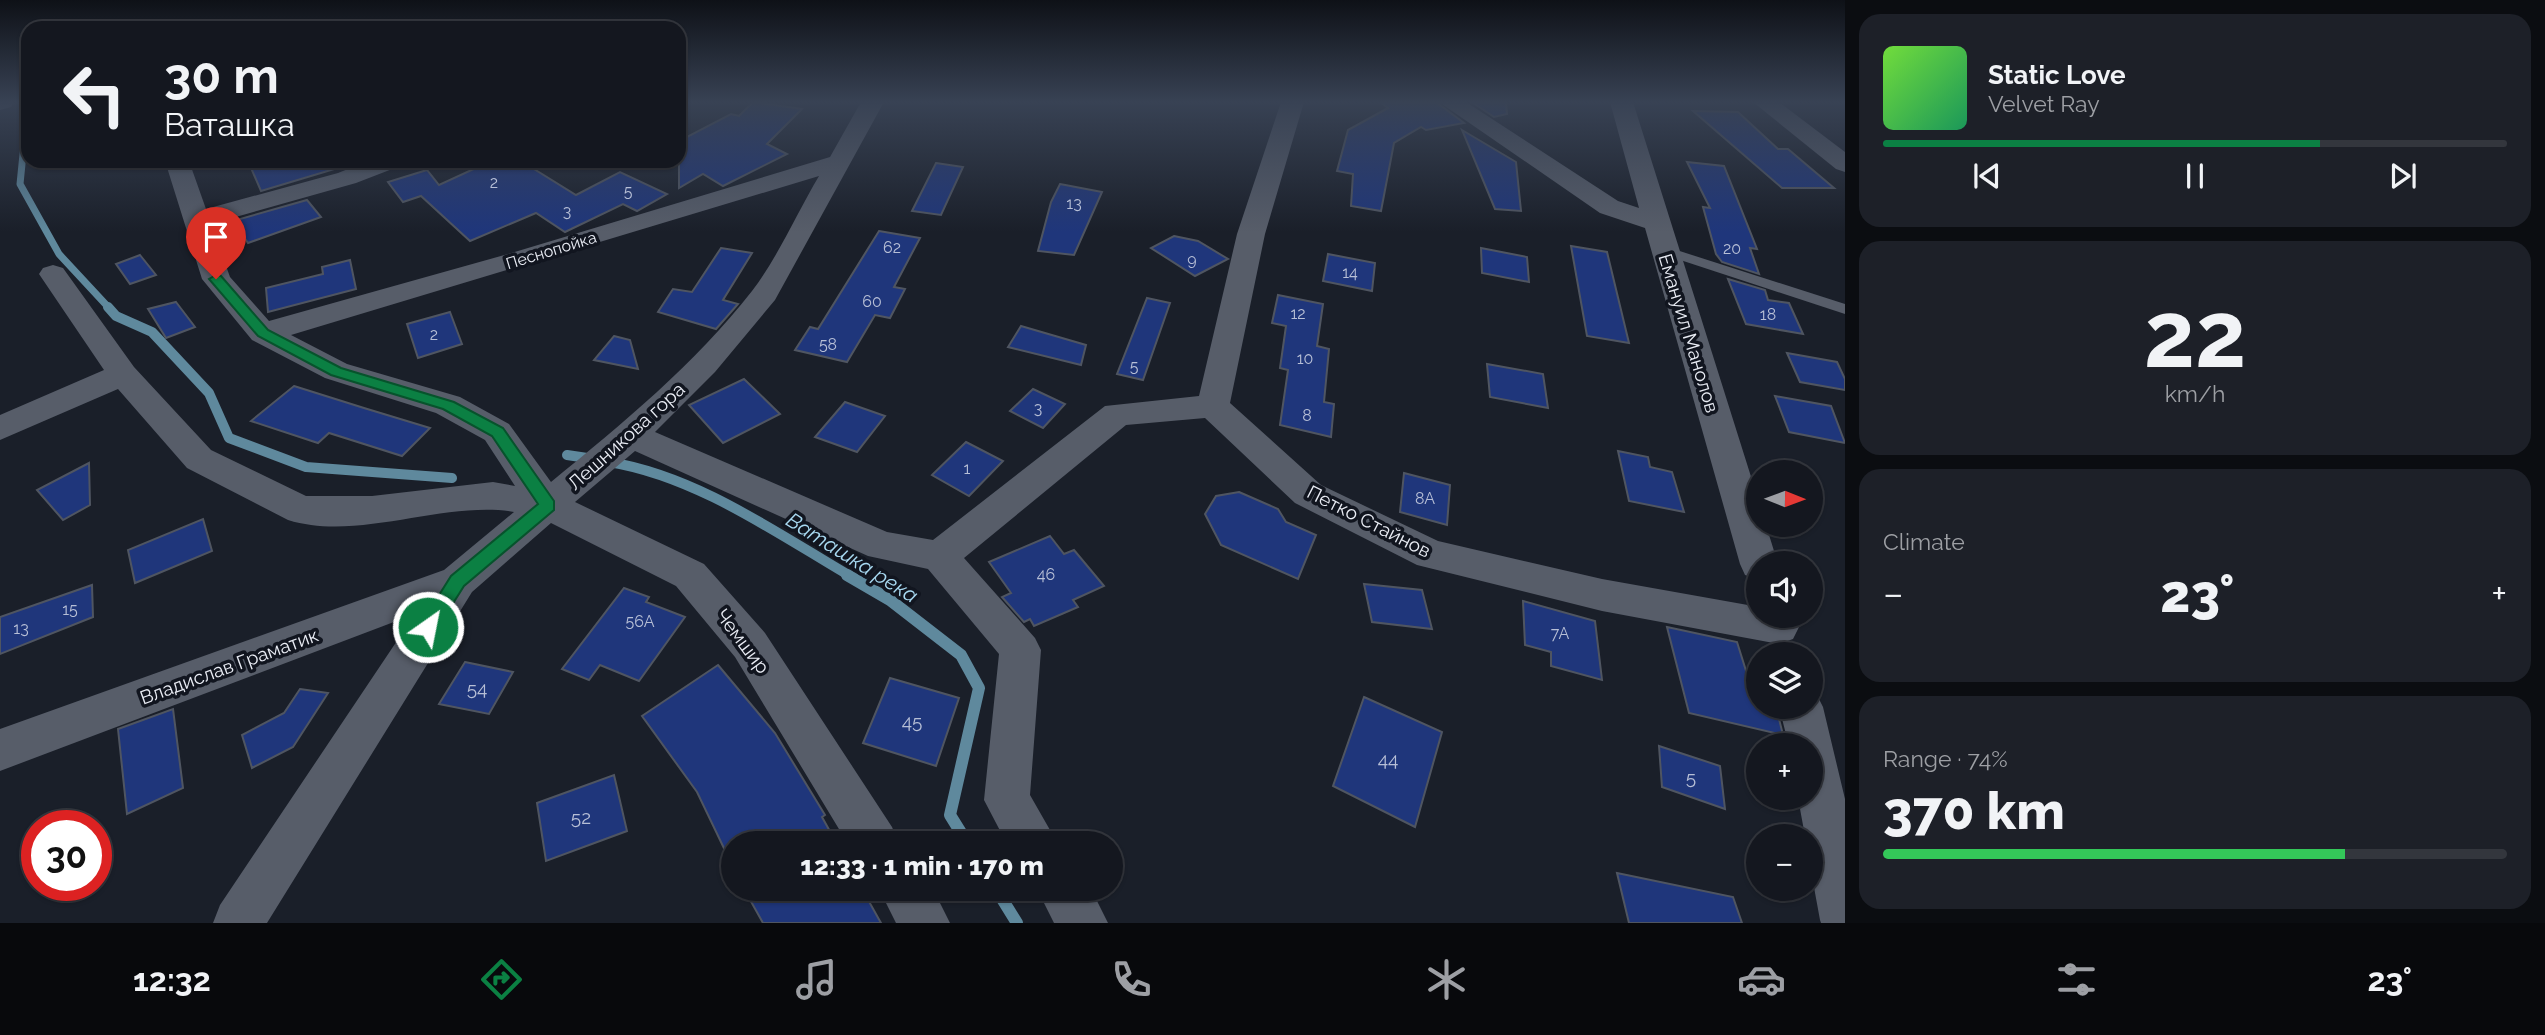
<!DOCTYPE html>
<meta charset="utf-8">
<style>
:root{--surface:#14171f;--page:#1d2028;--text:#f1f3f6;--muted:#9d9fa4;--line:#33363d;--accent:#0b8043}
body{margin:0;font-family:Raleway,sans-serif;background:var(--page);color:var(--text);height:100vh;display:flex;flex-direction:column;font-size:26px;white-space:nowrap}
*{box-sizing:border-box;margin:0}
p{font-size:23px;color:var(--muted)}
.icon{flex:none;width:38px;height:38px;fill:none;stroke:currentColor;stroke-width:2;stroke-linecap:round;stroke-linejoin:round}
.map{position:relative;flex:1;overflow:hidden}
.panel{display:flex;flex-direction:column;gap:14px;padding:14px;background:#0b0d11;width:700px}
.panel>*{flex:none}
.top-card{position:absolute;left:21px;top:21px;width:665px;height:147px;border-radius:21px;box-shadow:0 2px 5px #0004,0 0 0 2px var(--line);background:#14171f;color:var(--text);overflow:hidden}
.needle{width:46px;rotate:91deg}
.fabs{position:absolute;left:1746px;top:460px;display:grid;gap:14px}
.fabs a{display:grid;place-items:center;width:77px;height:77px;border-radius:50%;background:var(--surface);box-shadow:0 2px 5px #0004,0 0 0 2px var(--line);font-size:35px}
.speed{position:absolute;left:21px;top:810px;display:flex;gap:14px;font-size:35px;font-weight:700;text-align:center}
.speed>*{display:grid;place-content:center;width:91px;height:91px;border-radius:50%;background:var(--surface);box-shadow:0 2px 5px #0004,0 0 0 2px var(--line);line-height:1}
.speed .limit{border:10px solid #d22;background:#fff;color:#111}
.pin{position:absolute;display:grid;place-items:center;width:60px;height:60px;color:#fff;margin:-72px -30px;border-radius:50% 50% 50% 0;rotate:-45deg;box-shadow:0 0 7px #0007}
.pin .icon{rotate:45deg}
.me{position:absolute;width:77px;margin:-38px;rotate:33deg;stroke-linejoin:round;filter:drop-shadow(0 0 5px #0008)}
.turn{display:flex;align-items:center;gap:24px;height:147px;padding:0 28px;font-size:32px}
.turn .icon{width:91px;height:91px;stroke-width:2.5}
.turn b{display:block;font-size:49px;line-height:60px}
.big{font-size:52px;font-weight:800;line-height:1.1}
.panel .card{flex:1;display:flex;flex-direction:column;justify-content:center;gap:10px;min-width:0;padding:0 24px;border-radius:21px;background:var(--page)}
.panel .dial{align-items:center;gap:0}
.dial b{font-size:91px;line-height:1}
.song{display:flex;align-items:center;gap:21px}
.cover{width:84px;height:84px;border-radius:10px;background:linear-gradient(135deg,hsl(100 70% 55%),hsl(150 70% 35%))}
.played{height:7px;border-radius:4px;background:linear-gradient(90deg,var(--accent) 70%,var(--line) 70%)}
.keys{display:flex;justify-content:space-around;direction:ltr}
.heat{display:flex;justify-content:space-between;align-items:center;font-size:38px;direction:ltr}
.charge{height:10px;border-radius:5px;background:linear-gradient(90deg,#34c759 74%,var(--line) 0)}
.trip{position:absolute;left:721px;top:831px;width:402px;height:70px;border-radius:35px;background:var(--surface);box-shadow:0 2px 5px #0004,0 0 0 2px var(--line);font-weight:800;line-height:70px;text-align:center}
.tab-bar{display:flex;height:112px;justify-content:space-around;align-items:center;background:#08090c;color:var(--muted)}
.tab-bar .icon{width:49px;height:49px}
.tab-bar .current{color:var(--accent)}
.tab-bar b{font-size:32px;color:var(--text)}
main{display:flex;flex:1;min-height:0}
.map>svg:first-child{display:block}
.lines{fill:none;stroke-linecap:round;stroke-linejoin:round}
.stream-far2{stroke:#5f899d;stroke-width:7}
.stream-far1{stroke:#5f899d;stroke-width:10}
.stream{stroke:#5f899d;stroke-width:12}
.building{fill:#1f367b;stroke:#4f5561;stroke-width:2}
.lane{fill:#575d69;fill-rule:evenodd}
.street{fill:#575d69;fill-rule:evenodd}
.route{fill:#0b8043;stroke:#07532c;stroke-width:2}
.labels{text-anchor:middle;stroke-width:7;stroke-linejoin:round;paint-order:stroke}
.number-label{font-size:16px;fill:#b7bfd6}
.far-street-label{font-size:16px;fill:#eaedf5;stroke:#11151f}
.street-label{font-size:19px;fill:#eaedf5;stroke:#11151f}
.near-number-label{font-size:19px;fill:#b7bfd6}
.water-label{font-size:21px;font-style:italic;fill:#a8d9f1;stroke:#11151f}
</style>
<main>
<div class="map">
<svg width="1845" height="923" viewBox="0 0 1845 923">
<rect width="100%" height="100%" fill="#1a1f29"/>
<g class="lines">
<path class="stream-far2" d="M28,104L20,184L59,254L110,309"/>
<g class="stream-far1">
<path d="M108,307L116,316L152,332L209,393L229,438L306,467L452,478"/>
<path d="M567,455L594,459"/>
<path d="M609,462C696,476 775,532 850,576"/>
</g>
<g class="stream">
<path d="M847,575L890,600L961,655L979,688L950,815L968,844"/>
<path d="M996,889L1017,923"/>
</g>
</g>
<g class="building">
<path d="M753,102L802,109L767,144L787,154L723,186L703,174L679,188V141L731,114L739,116Z"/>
<path d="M1380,102H1436L1464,123L1426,130L1421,127L1394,143L1381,211L1351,206L1353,174L1337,171L1348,130L1388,108Z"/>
<path d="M1472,102H1506L1507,114L1494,117Z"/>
<path d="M1693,111L1738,112L1778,149H1788L1834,188H1782Z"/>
<path d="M1462,130L1516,162L1521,211L1495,209Z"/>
<path d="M248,161H351V164L261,191Z"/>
<path d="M491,161H521L576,195L620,172L667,194L637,211L623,204L565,232L536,213L470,241L421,196L403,202L388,182L427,170L439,185Z"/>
<path d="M1687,162L1724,166L1757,249L1750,248L1759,274L1722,262L1716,254L1703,207L1710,208Z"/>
<path d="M936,163L963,167L941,215L912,211Z"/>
<path d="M1060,184L1102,192L1074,255L1038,251L1051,202Z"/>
<path d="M307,200L321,217L248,243L233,221Z"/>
<path d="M879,231L920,238L894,287L905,289L890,318L875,315L847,362L795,350L810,327L818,329Z"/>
<path d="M1174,236L1198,241L1228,259L1195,276L1151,248Z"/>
<path d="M1571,246L1607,252L1629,343L1587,336Z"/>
<path d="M721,248L752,253L723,300L738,304L716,329L658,312L673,289L692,292Z"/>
<path d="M1481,248L1527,257L1529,282L1482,273Z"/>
<path d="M1328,254L1375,263L1372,291L1323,281Z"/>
<path d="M140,255L156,275L130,284L116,264Z"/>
<path d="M350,260L356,289L268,312L266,288L323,274L322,267Z"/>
<path d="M1728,279L1765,290L1768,300L1789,303L1803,334L1746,324Z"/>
<path d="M1278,295L1323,304L1317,346L1329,349L1324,402L1334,404L1331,437L1280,425L1288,370L1280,368L1286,326L1272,323Z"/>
<path d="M1147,298L1170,303L1143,380L1117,374Z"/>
<path d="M176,302L195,327L166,338L148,309Z"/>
<path d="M450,312L462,344L418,358L407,324Z"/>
<path d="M1021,326L1086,345L1081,365L1008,347Z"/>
<path d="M614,336L630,340L638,369L594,360Z"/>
<path d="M1787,353L1837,362L1845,379V390L1800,382Z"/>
<path d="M1487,364L1543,374L1548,408L1490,397Z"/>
<path d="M744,379L780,414L723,443L689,405Z"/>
<path d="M294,386L364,408L430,428L402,456L329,433L318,443L251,421Z"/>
<path d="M1033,389L1065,404L1043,428L1010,411Z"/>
<path d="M1775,396L1831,406L1845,443L1789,432Z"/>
<path d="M845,402L885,416L857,452L815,437Z"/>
<path d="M966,442L1003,461L969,496L932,475Z"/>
<path d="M1618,451L1648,457L1650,467L1672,472L1684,512L1629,501Z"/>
<path d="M89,463L90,505L63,520L37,490Z"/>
<path d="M1404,473L1450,485L1447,525L1400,512Z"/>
<path d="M1239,492L1278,509L1286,522L1316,535L1298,579L1221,545L1205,514L1216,496Z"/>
<path d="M203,519L212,551L135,583L128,550Z"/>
<path d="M1050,536L1064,554L1074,550L1104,586L1073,600L1078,607L1034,626L1030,619L1024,622L1002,597L1011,593L989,562Z"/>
<path d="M1364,584L1422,590L1432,629L1372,622Z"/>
<path d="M92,585L93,617L0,654V617Z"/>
<path d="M624,588L649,597L646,602L685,617L639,681L600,665L589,680L562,669Z"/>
<path d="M1523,601L1595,621L1602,680L1551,666V652L1525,645Z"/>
<path d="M1667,627L1737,642L1753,693L1759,694V707H1776L1783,735L1689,713Z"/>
<path d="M465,662L513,672L489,714L439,704Z"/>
<path d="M718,665L775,733L825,815L822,817L837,844H733V867L697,792L642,716Z"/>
<path d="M890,678L959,698L936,766L863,743Z"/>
<path d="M300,689L328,693L293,747L252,768L242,735L284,713Z"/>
<path d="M1364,697L1442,732L1415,827L1333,786Z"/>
<path d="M173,709L183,788L127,814L118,729Z"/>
<path d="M1659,746L1720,766L1725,809L1662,787Z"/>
<path d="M614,775L627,831L546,861L537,803Z"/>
<path d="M1617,873L1733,897L1742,923H1629Z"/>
<path d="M744,889H862L881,923H763Z"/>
</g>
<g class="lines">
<path class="lane" d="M1664,246L1845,304V314L1659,253L1657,250Z"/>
<g class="street">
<path d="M0,102H14L11,107L0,110Z"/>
<path d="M861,102H884L775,300L715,372L655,432L887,532L933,540L1105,406L1199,396L1237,234L1281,102H1304L1265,234L1230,403L1321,485L1438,541L1602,579L1759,607V616H1794L1799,627L1793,639L1779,644L1602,611L1417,565L1295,503L1205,418L1126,425L964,558L1035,638L1041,650L1030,795L1058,844H1007L984,800L999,654L928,569L868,556L635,451L575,502L704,564L765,633L892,827L899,844H848L735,657L676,586L551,523L472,592L267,923H213L220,905L415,614L0,771V729L444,570L514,512C445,500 358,542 288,520L187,468L118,389L0,440V415L104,370L39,274L43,268L53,265L63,268L134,367L211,450L306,496H372L493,482L515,486L485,440L436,413L325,378L252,340L202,279L165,161H189L206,209L338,173L368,161H403L400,166L356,183L211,224L230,277L269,321L508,254L830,157ZM819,176C797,213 778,257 752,291C695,364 622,424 551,482L509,424L460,397L347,364L291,335Z"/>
<path d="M1439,102H1466L1618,201L1639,208L1610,102H1633L1759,502V525H1766L1778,564H1759V579L1745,575L1740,564L1645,228L1600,213Z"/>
<path d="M1753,102H1779L1845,152V172L1836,169Z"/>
<path d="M1811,692L1816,693L1823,707L1845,799V923H1821L1820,920L1811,871V836H1805L1798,798H1811V746H1789L1779,707H1811Z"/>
<path d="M879,889H933L950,923H896Z"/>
<path d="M1037,889H1091L1108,923H1054Z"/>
</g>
</g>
<linearGradient id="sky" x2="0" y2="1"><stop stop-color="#0e1117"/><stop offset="0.44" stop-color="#384254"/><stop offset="1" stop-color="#384254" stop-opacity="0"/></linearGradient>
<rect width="1845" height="232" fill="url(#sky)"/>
<path class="route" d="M216,275L221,276L268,330L341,368L454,402L503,428L554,501V510L464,586L435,632L428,634L419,627L451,576L538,504L492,436L443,409L331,375L258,336L209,279Z"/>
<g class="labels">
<g class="number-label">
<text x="494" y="188">2</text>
<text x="628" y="197">5</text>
<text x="1074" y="209">13</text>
<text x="567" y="217">3</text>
<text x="892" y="253">62</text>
<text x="1732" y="254">20</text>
<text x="1192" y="265">9</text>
<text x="1350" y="278">14</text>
<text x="872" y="307">60</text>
<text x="1298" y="319">12</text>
<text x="1768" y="320">18</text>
<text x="434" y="340">2</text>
<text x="828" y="350">58</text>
<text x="1305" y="364">10</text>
<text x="1134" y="372">5</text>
<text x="1038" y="414">3</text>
<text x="1307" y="421">8</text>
<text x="967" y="474">1</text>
<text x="1425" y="504">8А</text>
<text x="1046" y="580">46</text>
<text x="70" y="615">15</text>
<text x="640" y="627">56А</text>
<text x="21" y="634">13</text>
<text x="1560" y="639">7A</text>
</g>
<g class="far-street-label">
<text transform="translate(551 250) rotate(-17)" y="6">Песнопойка</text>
</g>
<g class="street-label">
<text transform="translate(1689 333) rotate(73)" y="7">Емануил Манолов</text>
<text transform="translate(626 436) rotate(-42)" y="7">Лешникова гора</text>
<text transform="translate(1369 521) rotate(27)" y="7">Петко Стайнов</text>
<text transform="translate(743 641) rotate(53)" y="7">Чемшир</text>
<text transform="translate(229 666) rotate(-20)" y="7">Владислав Граматик</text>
</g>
<g class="near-number-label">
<text x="477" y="695">54</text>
<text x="912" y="728">45</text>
<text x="1388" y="766">44</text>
<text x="1691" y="784">5</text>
<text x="581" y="824">52</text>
</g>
<g class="water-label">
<text transform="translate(852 558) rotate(32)" y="7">Ваташка река</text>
</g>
</g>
</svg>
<div class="fabs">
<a><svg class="needle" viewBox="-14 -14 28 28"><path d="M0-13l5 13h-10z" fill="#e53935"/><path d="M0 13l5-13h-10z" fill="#9d9fa4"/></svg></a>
<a><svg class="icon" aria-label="sound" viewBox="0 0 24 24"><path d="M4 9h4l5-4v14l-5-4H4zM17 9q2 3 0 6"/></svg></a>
<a><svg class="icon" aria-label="layers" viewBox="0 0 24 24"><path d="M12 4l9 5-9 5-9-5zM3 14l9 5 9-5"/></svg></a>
<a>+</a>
<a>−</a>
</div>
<div class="speed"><div class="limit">30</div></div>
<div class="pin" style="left:216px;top:279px;background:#d93025"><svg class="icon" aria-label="arrive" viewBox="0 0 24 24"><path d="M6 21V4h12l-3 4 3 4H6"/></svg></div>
<svg class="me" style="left:428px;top:627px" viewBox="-20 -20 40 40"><circle r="17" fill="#0b8043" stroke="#fff" stroke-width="3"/><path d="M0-11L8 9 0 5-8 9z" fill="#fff"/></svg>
<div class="trip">12:33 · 1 min · 170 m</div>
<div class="top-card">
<div class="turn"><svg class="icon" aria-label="left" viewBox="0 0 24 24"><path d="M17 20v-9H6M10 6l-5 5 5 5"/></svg><div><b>30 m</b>Ваташка</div></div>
</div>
</div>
<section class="panel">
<div class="card">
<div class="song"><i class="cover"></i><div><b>Static Love</b><p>Velvet Ray</p></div></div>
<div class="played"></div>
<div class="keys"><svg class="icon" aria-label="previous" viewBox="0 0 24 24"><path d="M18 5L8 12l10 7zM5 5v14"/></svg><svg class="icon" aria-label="pause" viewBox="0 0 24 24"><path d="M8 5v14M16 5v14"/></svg><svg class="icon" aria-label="next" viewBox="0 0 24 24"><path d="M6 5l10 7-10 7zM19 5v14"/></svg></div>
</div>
<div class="card dial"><b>22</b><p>km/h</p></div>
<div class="card"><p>Climate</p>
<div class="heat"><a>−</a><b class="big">23°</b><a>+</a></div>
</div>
<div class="card"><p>Range · 74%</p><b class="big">370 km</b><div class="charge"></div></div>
</section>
</main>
<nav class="tab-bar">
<b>12:32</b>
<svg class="icon current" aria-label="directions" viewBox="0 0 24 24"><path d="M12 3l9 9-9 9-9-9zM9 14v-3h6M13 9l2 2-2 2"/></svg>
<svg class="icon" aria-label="music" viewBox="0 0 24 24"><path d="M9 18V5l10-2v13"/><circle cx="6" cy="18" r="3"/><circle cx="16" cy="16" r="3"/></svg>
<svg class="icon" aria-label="phone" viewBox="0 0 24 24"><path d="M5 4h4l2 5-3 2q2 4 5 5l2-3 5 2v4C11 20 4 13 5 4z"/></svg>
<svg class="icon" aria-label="climate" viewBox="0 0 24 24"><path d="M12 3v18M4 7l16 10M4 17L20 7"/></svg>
<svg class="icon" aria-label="car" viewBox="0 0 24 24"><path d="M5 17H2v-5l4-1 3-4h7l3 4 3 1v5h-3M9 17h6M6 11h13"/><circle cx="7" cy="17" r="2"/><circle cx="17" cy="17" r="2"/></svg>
<svg class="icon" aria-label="filters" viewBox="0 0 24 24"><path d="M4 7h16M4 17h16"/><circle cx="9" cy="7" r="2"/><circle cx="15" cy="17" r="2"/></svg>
<b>23°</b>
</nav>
